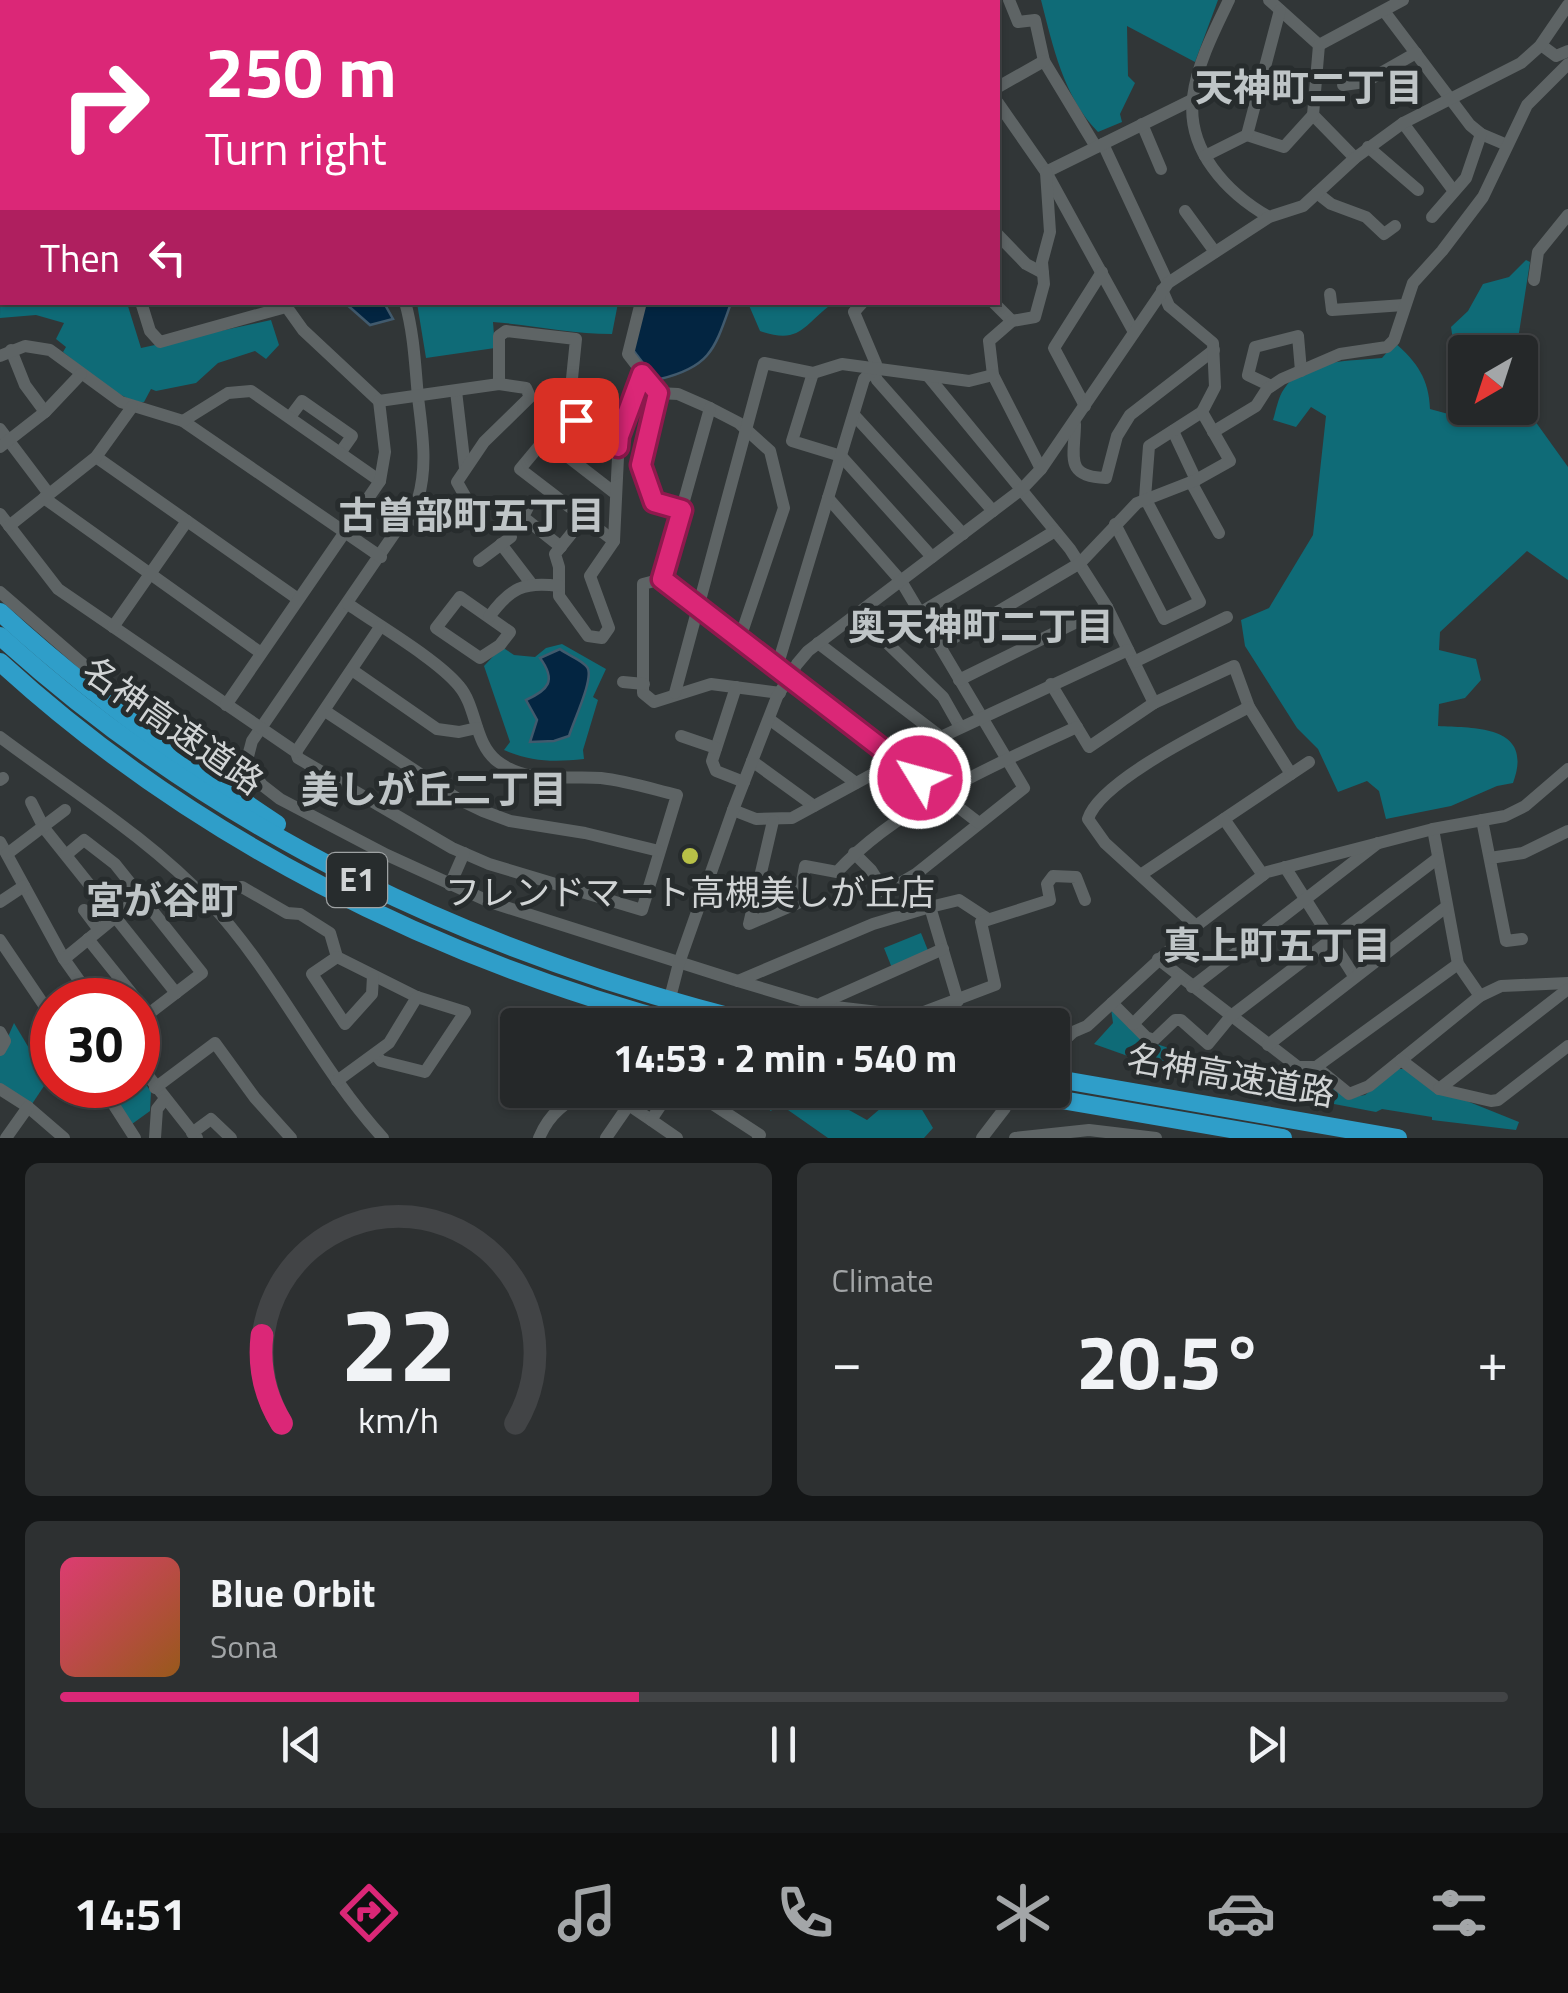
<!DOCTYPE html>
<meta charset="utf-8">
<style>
:root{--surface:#252829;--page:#2d3031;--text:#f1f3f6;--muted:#a3a6a8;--line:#424446;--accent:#db2777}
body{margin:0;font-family:"Titillium Web","Noto Sans JP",sans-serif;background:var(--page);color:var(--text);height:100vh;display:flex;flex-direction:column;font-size:38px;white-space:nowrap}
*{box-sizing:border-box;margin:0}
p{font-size:32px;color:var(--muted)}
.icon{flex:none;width:55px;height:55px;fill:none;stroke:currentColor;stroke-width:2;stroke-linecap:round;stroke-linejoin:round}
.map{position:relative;height:1138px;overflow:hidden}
.panel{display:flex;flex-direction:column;gap:25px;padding:25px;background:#141617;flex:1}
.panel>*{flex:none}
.banner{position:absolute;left:0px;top:0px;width:1000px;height:305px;box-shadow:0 2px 8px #0004,0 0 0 2px var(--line);background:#db2777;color:#fff;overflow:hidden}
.needle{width:65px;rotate:219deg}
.tools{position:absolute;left:1448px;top:335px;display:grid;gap:20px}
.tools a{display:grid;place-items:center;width:90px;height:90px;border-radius:10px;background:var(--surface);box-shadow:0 2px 8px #0004,0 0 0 2px var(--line);font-size:50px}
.speed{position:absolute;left:30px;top:978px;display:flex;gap:20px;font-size:50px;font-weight:700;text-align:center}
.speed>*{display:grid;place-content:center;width:130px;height:130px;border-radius:50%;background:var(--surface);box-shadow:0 2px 8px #0004,0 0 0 2px var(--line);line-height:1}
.speed .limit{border:15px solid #d22;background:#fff;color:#111}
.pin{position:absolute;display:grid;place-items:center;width:85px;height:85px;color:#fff;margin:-42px;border-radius:20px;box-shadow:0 5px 15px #0006}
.me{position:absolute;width:110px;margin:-55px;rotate:307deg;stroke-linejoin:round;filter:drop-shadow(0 0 8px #0008)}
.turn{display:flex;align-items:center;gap:35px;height:210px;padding:0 40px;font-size:45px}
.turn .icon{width:130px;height:130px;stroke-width:2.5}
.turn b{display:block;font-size:70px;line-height:85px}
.then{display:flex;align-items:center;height:95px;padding:0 40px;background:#0003;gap:20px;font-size:38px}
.big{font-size:75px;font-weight:700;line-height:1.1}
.panel .tile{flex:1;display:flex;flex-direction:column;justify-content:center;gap:15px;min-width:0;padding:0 35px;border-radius:15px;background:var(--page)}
.panel .dial{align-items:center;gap:0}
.dial svg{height:260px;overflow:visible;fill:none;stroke:var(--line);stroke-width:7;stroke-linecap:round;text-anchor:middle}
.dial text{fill:var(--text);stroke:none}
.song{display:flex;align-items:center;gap:30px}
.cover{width:120px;height:120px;border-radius:15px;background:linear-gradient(135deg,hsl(340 70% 55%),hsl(30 70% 35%))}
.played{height:10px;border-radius:5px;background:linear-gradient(90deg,var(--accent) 40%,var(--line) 40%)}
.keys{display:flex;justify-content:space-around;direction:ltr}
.heat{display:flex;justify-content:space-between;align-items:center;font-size:55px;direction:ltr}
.panel .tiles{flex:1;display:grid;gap:25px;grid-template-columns:1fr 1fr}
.tile:last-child{grid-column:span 2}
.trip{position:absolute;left:500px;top:1008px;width:570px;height:100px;border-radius:10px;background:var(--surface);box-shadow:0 2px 8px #0004,0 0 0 2px var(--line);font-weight:700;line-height:100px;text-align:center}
.tab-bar{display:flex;height:160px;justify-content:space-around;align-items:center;background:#0f1010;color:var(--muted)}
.tab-bar .icon{width:70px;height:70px}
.tab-bar .selected{color:var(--accent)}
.tab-bar b{font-size:45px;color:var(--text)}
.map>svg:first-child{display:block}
.green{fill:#0f6b77}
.water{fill:#032541;stroke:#415a6d;stroke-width:2.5}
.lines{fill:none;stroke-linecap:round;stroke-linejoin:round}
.minor{stroke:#5e6465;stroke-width:12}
.highway{stroke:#2f9ec9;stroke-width:18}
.route-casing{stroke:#8e194d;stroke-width:25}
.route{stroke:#db2777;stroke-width:18}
.poi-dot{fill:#b8c147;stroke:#272c2d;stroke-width:4}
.labels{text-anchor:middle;stroke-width:10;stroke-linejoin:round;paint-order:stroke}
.shield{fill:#272c2d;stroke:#9ea2a3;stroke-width:2.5}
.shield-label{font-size:32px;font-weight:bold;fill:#d1d4d5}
.street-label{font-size:35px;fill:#d1d4d5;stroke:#272c2d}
.poi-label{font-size:35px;fill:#d1d4d5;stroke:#272c2d}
.neighbourhood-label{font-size:38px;font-weight:bold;fill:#bfc5c7;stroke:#272c2d}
</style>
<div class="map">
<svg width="1568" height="1138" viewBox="0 0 1568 1138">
<rect width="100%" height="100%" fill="#313637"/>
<g class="green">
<path d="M1041,0H1218L1195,62L1127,26L1128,76L1135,83L1120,114L1122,122L1098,132C1063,96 1053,46 1041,0Z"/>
<path d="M2,118V302L127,303L141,348L271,320L279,345L266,359L255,351L218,363L196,383L156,391L151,389L144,402H135L109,389L63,352L66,347L56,339L64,323L36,315L0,318Z"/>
<path d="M1526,260L1530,262L1516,352H1465V408H1520V384L1535,421L1568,467V580L1527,551L1440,632L1439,650L1476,659L1481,680L1465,698L1439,704L1438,726C1478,728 1534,726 1513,783L1497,786L1451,806L1386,819L1379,791L1367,781L1338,792L1318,749L1297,728L1245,646L1241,620L1269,608L1313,535L1326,416L1311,407L1296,427L1273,420C1276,411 1278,397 1284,389C1303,359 1351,361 1382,358L1395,343C1417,362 1429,379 1430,409L1452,415L1461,391L1451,327L1468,311L1483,284L1509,277Z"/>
<path d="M417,303H618L612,334C572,334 533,325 493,322L495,348L426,358Z"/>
<path d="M748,303L833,302V303C803,325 801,345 760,331Z"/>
<path d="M562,644L606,669L593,697L598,700L583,750L584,759C554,762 532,762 504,750L510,742L484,666L502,647L514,655L535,657L546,648Z"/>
<path d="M921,933L929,953L892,968L884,948Z"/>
<path d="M1111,1009L1144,1040L1172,1049L1209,1080L1201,1082L1094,1044L1113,1023Z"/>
<path d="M14,1023L48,1080L32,1104L0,1085V1055Z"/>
<path d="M1398,1069H1405L1422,1083L1519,1122L1516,1130L1432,1120V1117L1382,1109L1376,1112L1334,1104L1316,1089L1324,1080L1347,1098L1365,1095Z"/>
<path d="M138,1072L151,1092L150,1111L132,1124L106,1085H138Z"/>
<path d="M741,1090H813L867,1120L888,1102L915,1098L933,1128L924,1138H828L778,1103L771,1111Z"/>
</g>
<g class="water">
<path d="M345,303H384L393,319L370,325Z"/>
<path d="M640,303H731C715,348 711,367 660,379L646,367L633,350Z"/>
<path d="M560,649C567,655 581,659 587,667C595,677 573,722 569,736L554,741L530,742L537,720L526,700C548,690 557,681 540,658Z"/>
</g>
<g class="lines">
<g class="minor">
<path d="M109,0V2"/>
<path d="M233,0V2"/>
<path d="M280,0L281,2"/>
<path d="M931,0L932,2"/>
<path d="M1009,0L1018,22L1035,20L1044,61L1096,147"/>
<path d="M1229,0C1215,29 1197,64 1193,97C1186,150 1227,193 1269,217"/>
<path d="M1269,0L1319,45"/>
<path d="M715,1L719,0"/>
<path d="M155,2H159"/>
<path d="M942,2L945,0"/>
<path d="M1384,11L1470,125L1481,134L1507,145"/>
<path d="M0,38L2,39"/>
<path d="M1319,45L1313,115L1355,158"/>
<path d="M1319,45L1403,0"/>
<path d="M1541,45L1556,56L1568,51"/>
<path d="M1343,85L1365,82L1416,53"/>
<path d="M998,87L1044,61"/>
<path d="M998,103L1046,172L1134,332"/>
<path d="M1403,123L1453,190"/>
<path d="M1142,124L1161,169"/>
<path d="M1247,135L1284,147L1313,115"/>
<path d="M1103,144L1168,283"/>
<path d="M1368,147L1418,190"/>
<path d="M1205,156L1247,135L1280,10"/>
<path d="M1046,172L1192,100"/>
<path d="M1317,193L1331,204L1366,217L1384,234L1395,226"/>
<path d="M1185,211L1215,252"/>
<path d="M1432,217L1466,178L1481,134"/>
<path d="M998,235L1026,264L1043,273"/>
<path d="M1534,280L1538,252L1568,215"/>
<path d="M1330,294L1332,310L1404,305"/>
<path d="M141,302L150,331L160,342L286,307"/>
<path d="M283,302L303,330L379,401"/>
<path d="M405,302C414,334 415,365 418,397C422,432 428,464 418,499L252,741L246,764L262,785L280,799L387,855L490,902L738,981"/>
<path d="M641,302L628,354L658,393L678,394L710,408L739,423L770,451L784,508L740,638"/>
<path d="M863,302L854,312L876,364L873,370L877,380L993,511"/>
<path d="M993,302L1012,321"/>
<path d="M11,350L25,385L45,412"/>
<path d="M0,356L25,346L50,350L121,402L183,421L381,557"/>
<path d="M813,373L792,441L841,456L932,557"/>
<path d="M928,376L1070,549L1107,607L1154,703"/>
<path d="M499,384V336L506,331L576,339L569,408L618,447"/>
<path d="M1271,386L1248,375L1255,347L1298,336L1301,371"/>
<path d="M456,391L465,468"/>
<path d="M658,393L641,465L654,502L681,510"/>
<path d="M1085,406L1054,348L1102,272"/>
<path d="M854,415L963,534"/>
<path d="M290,417L302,401L352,436L340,453"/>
<path d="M579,418L545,439L520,469L614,541"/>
<path d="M183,421L228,393L251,391L380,481"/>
<path d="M1075,424C1075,455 1063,477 1106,478L1117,436L1130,415L1214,350"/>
<path d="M0,429L49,494"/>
<path d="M1173,431L1196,480"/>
<path d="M1213,432L1256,406L1267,389L1282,379L1340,354L1387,347L1394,340L1413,283L1442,251L1483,197L1527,105L1568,64"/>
<path d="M545,439L616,494"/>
<path d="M0,447L45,412L81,374"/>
<path d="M96,457L298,599"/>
<path d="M1041,469L993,375L989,341L1012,321L1035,317L1044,284L1042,262L1050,232L1046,172"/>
<path d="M1191,482L1219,533"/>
<path d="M44,498L261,653"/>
<path d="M828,498L901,581L1024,788L916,874L885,892L871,870L854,853"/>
<path d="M528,507L523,517L561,547"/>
<path d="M0,514L58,589L296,752L298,758L452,848L489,864L642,910L677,795C652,789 627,781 601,778C566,775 528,785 497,761C474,743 477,707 459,686C438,660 378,625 348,604"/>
<path d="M584,518L555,554L559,567V596L588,636L602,638L609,628L590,576L614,541L619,436L642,374"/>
<path d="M1115,524L1164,619L1200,602L1145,498L1149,446L1202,412"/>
<path d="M9,526L96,457L132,407"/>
<path d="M501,544L530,582"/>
<path d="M479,561L511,537"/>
<path d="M662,579L979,823"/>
<path d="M662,579L643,584V693L654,702L711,684L780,693"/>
<path d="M662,579L710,408"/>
<path d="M0,592L113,690L216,764L228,767L246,764"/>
<path d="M460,597L510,632L500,645L480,658L436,628Z"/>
<path d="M920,613L1055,531"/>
<path d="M857,614L943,697L960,727"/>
<path d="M489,617C510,588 524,581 559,586"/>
<path d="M113,627L187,521"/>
<path d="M818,643L941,737"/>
<path d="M940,646L1080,563L1137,503L1196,480L1230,461L1202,412L1215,387L1213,343L1169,306L1162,290"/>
<path d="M1134,662L1227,617"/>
<path d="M777,667L864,379L873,370"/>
<path d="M352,670L437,729L459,732L477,728"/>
<path d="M959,680L1107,607"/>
<path d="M623,682L644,684"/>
<path d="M1051,684L1089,747L1154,703L1234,666L1249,707L1291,774L1142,874"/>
<path d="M736,687L712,761L716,771L744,782"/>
<path d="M675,693L764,363L813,373L842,364L969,381L993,375"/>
<path d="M226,705L380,481L385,452L379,401L499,384L526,388L530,397L484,442L457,482L470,505L434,531L409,516"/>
<path d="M325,711L458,799L483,811L510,821L585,833L659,851"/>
<path d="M769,719L856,783"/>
<path d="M681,736L716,748"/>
<path d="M0,737C72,791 149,838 210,903C277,975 317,1066 383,1138"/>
<path d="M296,752L380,627"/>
<path d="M752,761L814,806"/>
<path d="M1291,774L1309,762"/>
<path d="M0,780L3,778"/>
<path d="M31,802L44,828L176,993"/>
<path d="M733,810L756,819L792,818L941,737L1128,650"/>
<path d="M1224,819L1263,875"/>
<path d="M1482,820L1506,941L1522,939"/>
<path d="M773,821L749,924L798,903L805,866L837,872C896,807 998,763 1077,727"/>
<path d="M1433,829L1458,964L1480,996"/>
<path d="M0,842L64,959L93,1000"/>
<path d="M7,854L65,810"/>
<path d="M66,855L84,840L115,864L202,973L138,1022"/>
<path d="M1490,858L1523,853L1568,831"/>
<path d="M1285,867L1354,976"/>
<path d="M450,885L464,853"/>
<path d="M0,902L24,886"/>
<path d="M211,904L233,888L242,887L287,913L300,914L330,933L337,957L417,997L465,1012L425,1072L381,1061L375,1054"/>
<path d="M930,907L959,900L988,919"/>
<path d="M84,910L99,930"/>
<path d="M1196,926L1105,843L1088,819C1100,780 1212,727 1249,707"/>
<path d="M88,939L137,1000"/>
<path d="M0,940L52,1017"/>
<path d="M337,957L312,974L345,1024L372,994L373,976"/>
<path d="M64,959L141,896"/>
<path d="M1158,959L1298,1067H1316L1349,1094L1369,1086L1480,996L1501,986L1568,983"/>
<path d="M1192,987L1378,843"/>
<path d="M958,1001L930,907L873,924L738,981L818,1005L913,1016L995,985L981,922L1050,900L1047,884L1053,876L1076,877L1085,900"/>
<path d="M822,1003L943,949"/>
<path d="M1112,1003L1146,1037L1154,1040L1175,1020H1181L1208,1044L1231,1016L1438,858"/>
<path d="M1133,1024L1180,977"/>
<path d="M663,1025L679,963L733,810L777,697L797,664L808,651L1022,489L1041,469L1168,283L1269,217L1303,206L1355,158L1403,123L1521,63L1540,46L1568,5"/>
<path d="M0,1032L5,1041L0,1050"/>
<path d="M1268,1045L1446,907"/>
<path d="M1058,1046L1073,1032L1087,1026L1196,926L1267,872L1433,829L1505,816L1525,806L1568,769"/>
<path d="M1401,1060L1439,1089L1491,1101L1498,1100L1568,1046"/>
<path d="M138,1063L197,1138"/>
<path d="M1316,1067L1458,964"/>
<path d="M337,1081L389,1043L417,997"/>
<path d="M101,1085L135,1138"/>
<path d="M155,1088L215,1043L255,1098L291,1138"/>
<path d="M0,1089L28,1107L64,1138"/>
<path d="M1439,1089L1568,989"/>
<path d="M622,1090L623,1101L651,1120L671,1090"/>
<path d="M691,1090L760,1135L758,1138"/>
<path d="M651,1120L677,1138"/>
<path d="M192,1133L211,1119L231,1138"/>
<path d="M6,1138L28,1107"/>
<path d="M155,1138L157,1109L164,1100"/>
<path d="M539,1138C550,1112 565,1103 589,1090"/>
<path d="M606,1138L628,1106"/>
<path d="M982,1138L1005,1108"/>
<path d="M1015,1138L1089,1130L1156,1138"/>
</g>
<g class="highway">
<path d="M0,612C86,691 179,759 277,824"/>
<path d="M0,636C219,835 479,956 764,1025"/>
<path d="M0,662C192,838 434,959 685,1025"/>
<path d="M1052,1078L1398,1138"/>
<path d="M1003,1090L1283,1138"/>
</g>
</g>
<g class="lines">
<g class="route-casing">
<path id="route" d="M576,420L618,447L619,436L642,374L658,393L641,465L654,502L682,510L662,579L920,778"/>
</g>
<use href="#route" class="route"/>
</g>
<circle class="poi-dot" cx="690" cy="856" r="10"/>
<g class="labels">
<rect class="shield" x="327" y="853" width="60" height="54" rx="8"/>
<g class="shield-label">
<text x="357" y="891">E1</text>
</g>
<g class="street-label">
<text transform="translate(173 726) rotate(35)" y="12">名神高速道路</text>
<text transform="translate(1231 1076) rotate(10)" y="12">名神高速道路</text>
</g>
<g class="poi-label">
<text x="690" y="905">フレンドマート高槻美しが丘店</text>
</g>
<g class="neighbourhood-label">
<text x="1309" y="101">天神町二丁目</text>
<text x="472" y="529">古曽部町五丁目</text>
<text x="981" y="640">奥天神町二丁目</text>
<text x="434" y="803">美しが丘二丁目</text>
<text x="162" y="914">宮が谷町</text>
<text x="1277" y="959">真上町五丁目</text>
</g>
</g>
</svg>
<div class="tools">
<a><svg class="needle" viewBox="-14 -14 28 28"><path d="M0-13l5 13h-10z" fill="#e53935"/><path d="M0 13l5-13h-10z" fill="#a3a6a8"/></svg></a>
</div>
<div class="speed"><div class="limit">30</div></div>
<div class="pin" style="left:576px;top:420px;background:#d93025"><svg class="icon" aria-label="arrive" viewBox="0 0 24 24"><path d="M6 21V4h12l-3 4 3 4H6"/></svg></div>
<svg class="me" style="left:920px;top:778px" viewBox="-20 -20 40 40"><circle r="17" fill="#db2777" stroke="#fff" stroke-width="3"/><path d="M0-11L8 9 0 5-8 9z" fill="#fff"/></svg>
<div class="trip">14:53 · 2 min · 540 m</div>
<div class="banner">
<div class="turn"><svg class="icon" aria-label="right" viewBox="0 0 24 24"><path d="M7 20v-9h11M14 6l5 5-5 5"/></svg><div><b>250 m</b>Turn right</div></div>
<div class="then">Then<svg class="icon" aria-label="left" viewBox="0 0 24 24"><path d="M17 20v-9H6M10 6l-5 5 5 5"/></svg></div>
</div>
</div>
<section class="panel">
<div class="tiles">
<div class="tile dial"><svg viewBox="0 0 100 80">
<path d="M14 69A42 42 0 1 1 86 69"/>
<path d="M14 69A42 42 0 0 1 8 42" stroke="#db2777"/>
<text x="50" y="56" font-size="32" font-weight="700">22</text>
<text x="50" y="72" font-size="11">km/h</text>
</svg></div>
<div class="tile"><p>Climate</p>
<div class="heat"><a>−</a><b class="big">20.5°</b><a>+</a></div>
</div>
<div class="tile">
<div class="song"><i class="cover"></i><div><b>Blue Orbit</b><p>Sona</p></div></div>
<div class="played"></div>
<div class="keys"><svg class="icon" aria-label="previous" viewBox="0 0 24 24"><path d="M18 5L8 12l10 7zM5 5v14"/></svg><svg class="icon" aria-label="pause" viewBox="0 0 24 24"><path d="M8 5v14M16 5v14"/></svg><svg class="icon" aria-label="next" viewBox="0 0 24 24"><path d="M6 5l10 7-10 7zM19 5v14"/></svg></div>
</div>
</div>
</section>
<nav class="tab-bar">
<b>14:51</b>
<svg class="icon selected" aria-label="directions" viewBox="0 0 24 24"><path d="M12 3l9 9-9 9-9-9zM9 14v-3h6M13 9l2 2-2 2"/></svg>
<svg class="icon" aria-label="music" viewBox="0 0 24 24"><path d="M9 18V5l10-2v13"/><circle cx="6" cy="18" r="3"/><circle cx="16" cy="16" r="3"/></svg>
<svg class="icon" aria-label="phone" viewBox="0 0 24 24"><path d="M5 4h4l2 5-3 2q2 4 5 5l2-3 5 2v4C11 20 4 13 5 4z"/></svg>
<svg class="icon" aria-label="climate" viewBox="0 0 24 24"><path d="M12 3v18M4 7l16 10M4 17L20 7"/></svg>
<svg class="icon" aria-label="car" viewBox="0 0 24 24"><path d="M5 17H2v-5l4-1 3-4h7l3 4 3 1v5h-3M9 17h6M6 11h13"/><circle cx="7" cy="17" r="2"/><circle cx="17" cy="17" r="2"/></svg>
<svg class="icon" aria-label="filters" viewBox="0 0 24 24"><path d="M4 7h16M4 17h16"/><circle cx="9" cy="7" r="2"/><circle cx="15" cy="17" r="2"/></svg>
</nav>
